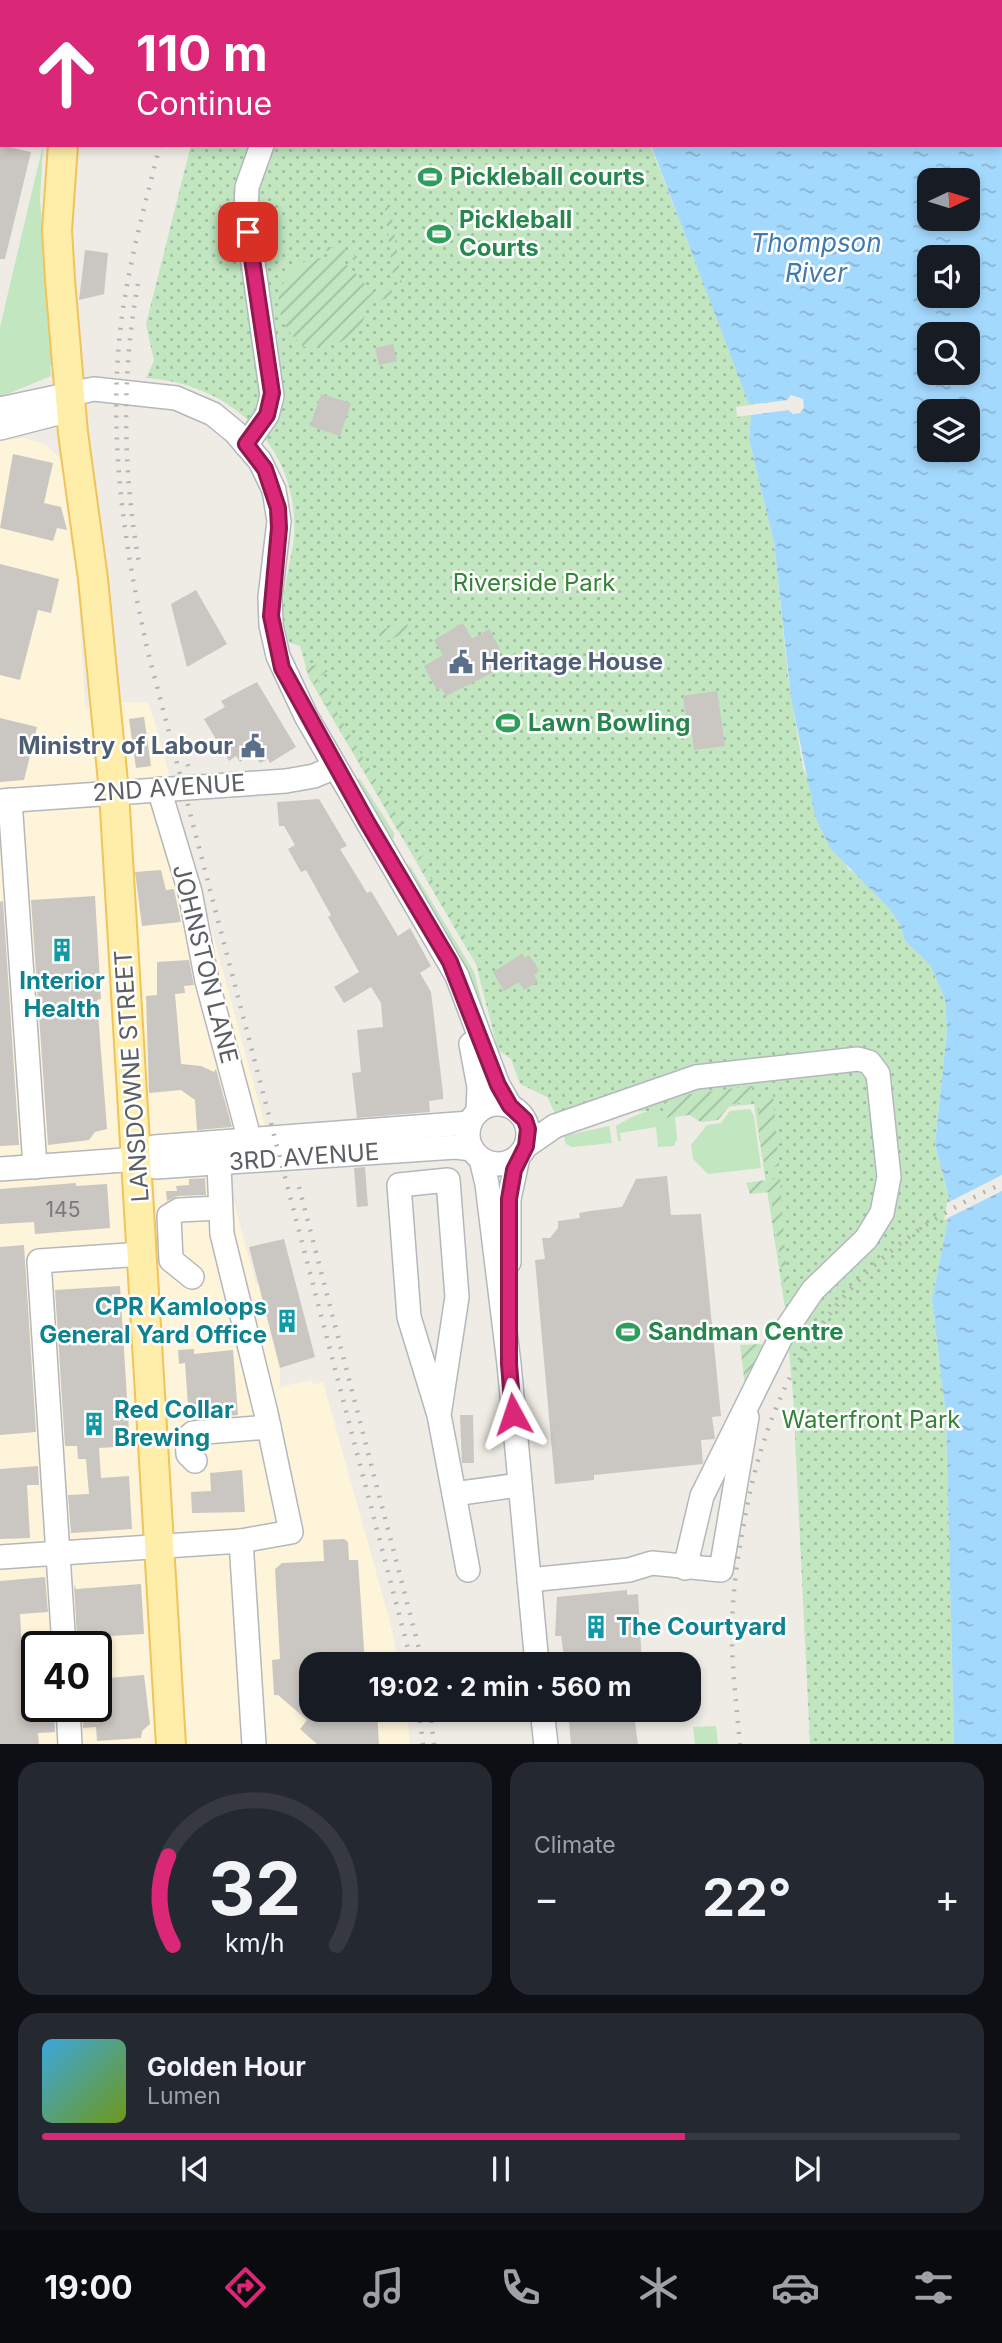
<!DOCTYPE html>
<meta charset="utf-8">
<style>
:root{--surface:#171b24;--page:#242831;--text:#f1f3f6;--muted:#9ea1a6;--line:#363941;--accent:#db2777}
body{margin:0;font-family:Inter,sans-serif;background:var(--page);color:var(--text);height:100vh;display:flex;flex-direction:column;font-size:26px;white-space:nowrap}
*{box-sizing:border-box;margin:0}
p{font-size:23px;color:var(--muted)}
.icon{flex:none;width:38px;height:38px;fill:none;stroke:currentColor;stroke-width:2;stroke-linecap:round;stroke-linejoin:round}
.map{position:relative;height:1744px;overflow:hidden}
.sheet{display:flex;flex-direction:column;gap:18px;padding:18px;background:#0d0f14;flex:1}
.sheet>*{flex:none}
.banner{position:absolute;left:0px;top:0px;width:1003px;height:147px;box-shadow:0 4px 10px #0003;background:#db2777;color:#fff;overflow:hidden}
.needle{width:46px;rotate:86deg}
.controls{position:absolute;left:917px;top:168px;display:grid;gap:14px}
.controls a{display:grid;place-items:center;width:63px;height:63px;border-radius:14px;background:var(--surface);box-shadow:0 4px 10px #0003;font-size:35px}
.speed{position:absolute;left:21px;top:1631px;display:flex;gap:14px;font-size:35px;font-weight:700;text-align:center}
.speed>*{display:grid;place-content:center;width:91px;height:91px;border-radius:50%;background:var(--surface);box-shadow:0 4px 10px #0003;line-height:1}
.speed .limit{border:4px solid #111;border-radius:10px;background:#fff;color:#111}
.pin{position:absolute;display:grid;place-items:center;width:60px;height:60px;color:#fff;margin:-30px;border-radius:14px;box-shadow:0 4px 10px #0006}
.me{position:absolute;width:77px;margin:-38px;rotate:355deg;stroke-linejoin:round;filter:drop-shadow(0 0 5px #0008)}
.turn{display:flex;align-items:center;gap:24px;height:147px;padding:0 21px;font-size:32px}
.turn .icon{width:91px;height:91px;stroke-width:2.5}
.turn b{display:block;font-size:49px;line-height:60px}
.big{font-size:52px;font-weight:700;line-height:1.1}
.sheet .widget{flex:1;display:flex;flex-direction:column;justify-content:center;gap:10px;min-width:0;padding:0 24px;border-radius:21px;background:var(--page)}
.sheet .dial{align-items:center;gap:0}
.dial svg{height:182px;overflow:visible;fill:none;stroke:var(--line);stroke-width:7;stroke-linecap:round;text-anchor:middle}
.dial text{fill:var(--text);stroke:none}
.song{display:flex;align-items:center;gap:21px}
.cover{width:84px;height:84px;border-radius:10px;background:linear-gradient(135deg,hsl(200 70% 55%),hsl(80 70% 35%))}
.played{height:7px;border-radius:4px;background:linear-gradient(90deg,var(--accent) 70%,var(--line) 70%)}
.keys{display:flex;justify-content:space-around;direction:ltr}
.heat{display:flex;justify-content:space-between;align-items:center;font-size:38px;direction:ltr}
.sheet .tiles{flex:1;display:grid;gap:18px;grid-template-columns:1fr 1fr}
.widget:last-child{grid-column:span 2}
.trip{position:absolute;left:299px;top:1652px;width:402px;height:70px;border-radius:21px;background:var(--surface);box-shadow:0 4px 10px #0003;font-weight:700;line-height:70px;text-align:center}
.tabs{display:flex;height:112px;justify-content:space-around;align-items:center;background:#090b0e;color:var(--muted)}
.tabs .icon{width:49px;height:49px}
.tabs .on{color:var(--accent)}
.tabs b{font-size:32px;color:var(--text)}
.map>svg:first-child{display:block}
.commercial{fill:#fef4da;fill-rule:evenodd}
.grass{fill:#c1e6c0}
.park{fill:url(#park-dots)}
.garden{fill:url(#garden-furrows)}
.water{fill:url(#water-ripples);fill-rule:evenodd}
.pier{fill:#eeece4}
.building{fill:#cac6c1}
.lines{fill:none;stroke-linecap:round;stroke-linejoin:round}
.minor-casing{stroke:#b4b7bb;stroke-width:26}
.major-casing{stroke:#f1c35a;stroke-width:32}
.minor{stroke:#fff;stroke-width:23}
.major{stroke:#feeea9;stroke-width:28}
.rail{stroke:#b3b4b4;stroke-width:4.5;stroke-dasharray:2 9;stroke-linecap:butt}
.route-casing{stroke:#8e194d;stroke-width:18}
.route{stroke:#db2777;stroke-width:12}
.labels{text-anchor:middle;stroke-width:5;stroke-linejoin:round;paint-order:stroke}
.number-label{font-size:21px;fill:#787a7b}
.leisure-label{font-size:24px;font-weight:bold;fill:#27864d;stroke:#fff;text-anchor:start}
.park-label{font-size:24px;fill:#358336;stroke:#fff}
.service-label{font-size:24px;font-weight:bold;fill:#4e5e75;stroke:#fff;text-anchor:start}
.street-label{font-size:24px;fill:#5c6064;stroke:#fff}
.culture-label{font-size:24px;font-weight:bold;fill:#0d838f;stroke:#fff;text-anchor:start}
.water-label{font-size:26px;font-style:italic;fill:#417ab1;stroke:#fff}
</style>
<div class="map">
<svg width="1002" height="1745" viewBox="0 0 1002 1745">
<defs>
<pattern id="park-dots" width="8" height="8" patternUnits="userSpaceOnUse" patternTransform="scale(1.75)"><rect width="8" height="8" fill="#c1e6c0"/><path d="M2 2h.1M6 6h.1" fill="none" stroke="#a0bea0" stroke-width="1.8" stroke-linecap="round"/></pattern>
<pattern id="garden-furrows" width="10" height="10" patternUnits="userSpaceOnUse" patternTransform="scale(1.75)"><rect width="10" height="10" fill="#c1e6c0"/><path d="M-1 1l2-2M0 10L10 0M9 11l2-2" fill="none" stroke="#a0bea0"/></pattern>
<pattern id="water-ripples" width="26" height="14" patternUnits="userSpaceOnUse" patternTransform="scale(1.75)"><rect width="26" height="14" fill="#a4d9fe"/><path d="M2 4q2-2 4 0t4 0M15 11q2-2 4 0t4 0" fill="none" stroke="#89b3d1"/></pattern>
</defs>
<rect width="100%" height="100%" fill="#eeece4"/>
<path class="commercial" d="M25,438L46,445L59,457L66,471L75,533L85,708L106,703L148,702L154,719L266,1129L226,1173L256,1284H260L280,1370V1387L312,1380L313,1385L323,1382L390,1622L399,1664H312V1710H407L410,1744H0V441ZM37,1647H96V1706H37Z"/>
<g class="grass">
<path d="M43,145L40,201L56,364L50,366L51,376L0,397V327Z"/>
<path d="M360,779L394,833V839L387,834L356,780Z"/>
<path d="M409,864L474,972L488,1025L469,974L410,872Z"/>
<path d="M666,1107L667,1118L675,1117L677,1139L674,1146L658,1147L656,1127L620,1133L621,1141H618L616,1126C630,1117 646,1110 666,1107Z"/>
<path d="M750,1109L754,1116L761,1168L708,1174L693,1159L691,1145L707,1125L721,1123L730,1111Z"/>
<path d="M609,1126L612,1143L572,1147L566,1144L564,1136Z"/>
<path d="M716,1726L718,1744H695L693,1727Z"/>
</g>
<g class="park">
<path d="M229,0H589L590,2H228Z"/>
<path d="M191,145H650L735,363L788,400L736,407L737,417L751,415L749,439L774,543L788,677L803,768L848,869L862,878L888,907L900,924L905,941L930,965L945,999L947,1031L935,1144L951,1205L932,1299L946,1417L954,1744H810L793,1395L785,1308L754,1104L697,1110L555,1113L547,1097L520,1084L511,1059L498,1050L476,964L309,678L300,646L290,643C273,618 291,565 294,537C300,448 231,383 146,378L154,361L146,324Z"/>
</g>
<g class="garden">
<path d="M390,205L402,284L393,275L385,209Z"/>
<path d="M324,246L343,249L360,258L358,263L346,255L345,263L364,282L367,297L373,291L391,289L394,297L374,301L367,299C368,332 345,345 316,347C311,347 310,350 305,347C281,330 268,299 290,273C301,260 317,256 334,259L338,252L323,250Z"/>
<path d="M406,616L409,635L402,634L381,644L379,633Z"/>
<path d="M319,664L328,671L317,678L403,826L412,823V828L404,833L398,831L305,668Z"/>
<path d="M424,855L430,858L422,863L469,942L470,954L418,865V858Z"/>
<path d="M752,1086L753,1102L731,1104L718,1120L701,1122L689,1115L667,1118L664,1102L683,1095Z"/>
<path d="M773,1094L779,1166L765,1168C762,1147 747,1102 773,1094Z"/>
<path d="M780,1178L787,1280L784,1284L770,1192L750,1194L746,1183Z"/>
<path d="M762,1344L767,1349L745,1385L740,1345Z"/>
</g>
<path class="water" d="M589,0H1002V1744H954L946,1417L932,1299L951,1205L935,1144L947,1031L945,999L930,965L905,941L900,924L888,907L830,848L815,816L791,698L774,543L749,439L751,415L788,410L787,401L749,404L651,145H1001V2ZM929,180H968V219H929ZM929,257H968V296H929ZM929,334H968V373H929ZM929,411H968V450H929Z"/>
<g class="pier">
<path d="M791,395L803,399L804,408L800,413L793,414L788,410L747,415L750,411L782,407L781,405L749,408L746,406L787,400Z"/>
<path d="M1002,1175V1191L944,1220L947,1203Z"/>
</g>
<g class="building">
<path d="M0,145L31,152L5,259H0Z"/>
<path d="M85,250L108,253L104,294L79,300Z"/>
<path d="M393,344L397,361L379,365L375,348Z"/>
<path d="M321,394L351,403L340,436L310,426Z"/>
<path d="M13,454L53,463L44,503L61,507L67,530L57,528L53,541L0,528Z"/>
<path d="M0,564L59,579L51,613L38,610L20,680L0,675Z"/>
<path d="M196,590L227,644L187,667L171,604Z"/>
<path d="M463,623L472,639L489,629L501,651L489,658L496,671L446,696L441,688L437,690L424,666L443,655L434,640Z"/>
<path d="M257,682L296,747L270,763L268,759L260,763L253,753L240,762L236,756L229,761L204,719L225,707L221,701Z"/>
<path d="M717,691L725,746L694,750L692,733H688L683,696Z"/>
<path d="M144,717L151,766L136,768L129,719Z"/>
<path d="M0,718L37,727L24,780L0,782Z"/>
<path d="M319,799L347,846L340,849L367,893L371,891L398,936L410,928L431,966L420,973L431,992L443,1093V1099L429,1101L430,1112L357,1118L352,1073L361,1072L357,1030L383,1027L381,1003L371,987L344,1003L334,987L359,972L328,917L331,915L306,870L301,872L288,849L295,845L284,826H279L277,802Z"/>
<path d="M161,870L166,890L174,889L181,922L142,926L135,872Z"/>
<path d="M95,896L101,999L97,1000L107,1129L95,1132L89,1140L48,1145L31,900Z"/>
<path d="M3,901L19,1145L0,1146V902Z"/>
<path d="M522,954L525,958L529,955L536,965L539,971L534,975L538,982L524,990L519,982L504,991L493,972Z"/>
<path d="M189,960L194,985L184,986L185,993L175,994L181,1064L201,1066L214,1072L216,1069L232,1127L197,1130L195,1100L181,1090L149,1093L146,996L157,995V962Z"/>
<path d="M365,1167L368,1206L357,1207L354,1168Z"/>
<path d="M667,1176L671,1215L701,1214L721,1416L712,1417L715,1439L701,1440L703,1464L594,1475V1480L555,1484L535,1260L545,1259L542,1238H550L558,1228V1221L580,1218L579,1213L590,1211L622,1207L636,1179Z"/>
<path d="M205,1178L206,1195L178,1196L167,1201L166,1191H177L176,1186L189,1185V1179Z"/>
<path d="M76,1183V1186L107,1184L110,1228L35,1234L34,1222L0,1224V1189Z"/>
<path d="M284,1239L315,1357L280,1368L249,1247Z"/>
<path d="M24,1245L36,1432L0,1435V1247Z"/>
<path d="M120,1286L130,1446L99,1448L101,1478L129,1476L132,1529L71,1533L68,1495L89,1494L86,1459H78L77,1446H65L55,1290Z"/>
<path d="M194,1349V1354L233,1350L238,1415L189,1420L185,1363L179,1364L178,1350Z"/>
<path d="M460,1415H473L474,1463H462Z"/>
<path d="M38,1466L39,1485H27L30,1538L0,1539V1469Z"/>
<path d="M242,1470L245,1512L192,1513L191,1492L211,1491L210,1473Z"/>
<path d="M344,1539L348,1542L349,1560H358L365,1664H312V1710H377L379,1745H318L300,1729L307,1720L278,1695H274L272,1660L280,1659L275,1569L282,1563L324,1561L323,1540Z"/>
<path d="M45,1577L48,1612L20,1614L22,1649L37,1648V1665L34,1666L37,1706H50V1715L54,1714L55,1732L38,1733L39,1745H0V1581Z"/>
<path d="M141,1584L144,1634L77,1638L74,1585L76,1589Z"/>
<path d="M627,1590V1595L638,1594L642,1664H565L561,1636H555L557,1597Z"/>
<path d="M144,1675L150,1724L142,1731L141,1738L97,1741L96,1727L83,1728L82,1706H96V1679Z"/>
<path d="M568,1710H639L641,1722H635L638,1745H571Z"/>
</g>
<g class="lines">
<g class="minor-casing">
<g id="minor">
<path d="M0,409L94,389L176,398L213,414L235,432L260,461L274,490L279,521L270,597L271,625L278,656L306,716L457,976L498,1085L510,1106"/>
<path d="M0,428L70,410"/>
<path d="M246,445L267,415L272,396L246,213L247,187L262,145"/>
<path d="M159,789L190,892L207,981L250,1141"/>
<path d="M10,800L35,1167"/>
<path d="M0,801L286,781L314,776L335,767"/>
<path d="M471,1044L479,1087L478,1111"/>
<circle cx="498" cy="1134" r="30"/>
<path d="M526,1146L555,1126L696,1077L858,1059L869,1062L878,1074L889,1177L882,1213L866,1239L813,1290L781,1337L702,1496L685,1568"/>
<path d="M138,1159L154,1147L470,1123"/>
<path d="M481,1159L487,1184L509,1364L537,1664"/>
<path d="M0,1169L138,1159L156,1167L456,1147L472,1149"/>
<path d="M509,1262V1199L518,1157"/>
<path d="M192,1277L171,1260L169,1216L179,1210L219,1208"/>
<path d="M439,1415L409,1317L399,1185L448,1180L457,1297L439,1415L454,1494L519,1485"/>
<path d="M195,1461L188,1454L187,1438L193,1433L269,1427"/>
<path d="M454,1494L468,1570"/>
<path d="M241,1541L254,1745"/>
<path d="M0,1557L241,1541L291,1532L266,1413L222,1234L218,1143"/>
<path d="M529,1580L629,1570L652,1563L721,1570L747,1417"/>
<path d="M64,1647L39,1261L143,1254"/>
<path d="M68,1706L70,1745"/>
<path d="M542,1710L546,1745"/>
</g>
</g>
<g class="major-casing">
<g id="major">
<path d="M91,2L92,0"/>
<path d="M63,145L57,230L60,280L73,433L93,579L114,792L171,1745"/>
</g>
</g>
<use href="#minor" class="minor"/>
<use href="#major" class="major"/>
<g class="rail">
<path d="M200,2V0"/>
<path d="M160,145C145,204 129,262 121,323C108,435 123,542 148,652L412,1664"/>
<path d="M138,284C121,375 123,473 139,563"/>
<path d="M182,743L195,791"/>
<path d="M299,1187L423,1664"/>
<path d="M419,1710L423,1745"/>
<path d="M430,1710L434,1745"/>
<path d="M740,1745C737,1711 733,1677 732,1644C731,1598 738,1551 747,1507C777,1353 858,1247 1002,1184"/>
</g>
</g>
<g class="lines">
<g class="route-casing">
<path id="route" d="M248,232L272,393L267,415L246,444L265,469L278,508L279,528L271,616L282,668L367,822L450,962L498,1085L510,1106L525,1120L528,1129L526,1146L514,1170L509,1199V1364L513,1414"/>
</g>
<use href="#route" class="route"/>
</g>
<defs>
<g id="stadium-bare" transform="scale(1.89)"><path d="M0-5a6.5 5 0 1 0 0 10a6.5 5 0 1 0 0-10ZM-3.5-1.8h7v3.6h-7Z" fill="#2e9e5b" stroke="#fff" stroke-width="2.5" paint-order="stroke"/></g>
<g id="civic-bare" transform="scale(1.89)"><path d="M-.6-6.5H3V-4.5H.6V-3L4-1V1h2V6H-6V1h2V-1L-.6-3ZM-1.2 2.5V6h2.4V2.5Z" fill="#5c6f8a" stroke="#fff" stroke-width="2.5" paint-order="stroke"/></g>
<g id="building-bare" transform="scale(1.89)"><path d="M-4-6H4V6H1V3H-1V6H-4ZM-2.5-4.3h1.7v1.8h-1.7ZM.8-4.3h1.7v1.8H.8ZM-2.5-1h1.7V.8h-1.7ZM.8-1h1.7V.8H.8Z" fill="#0f9aa8" stroke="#fff" stroke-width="2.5" paint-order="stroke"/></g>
</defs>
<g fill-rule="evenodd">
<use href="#stadium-bare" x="430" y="177"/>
<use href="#stadium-bare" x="439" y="234"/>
<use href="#civic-bare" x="461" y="662"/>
<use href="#stadium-bare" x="508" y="723"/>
<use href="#civic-bare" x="253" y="746"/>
<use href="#building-bare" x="62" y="950"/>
<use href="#building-bare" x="287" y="1321"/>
<use href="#stadium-bare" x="628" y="1332"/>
<use href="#building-bare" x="94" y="1424"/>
<use href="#building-bare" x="596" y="1627"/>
</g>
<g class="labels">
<g class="number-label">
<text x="63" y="1217">145</text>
</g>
<g class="leisure-label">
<text x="450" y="185">Pickleball courts</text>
<text x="459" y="228">Pickleball<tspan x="459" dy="28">Courts</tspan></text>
<text x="528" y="731">Lawn Bowling</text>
<text x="648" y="1340">Sandman Centre</text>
</g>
<g class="park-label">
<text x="534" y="591">Riverside Park</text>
<text x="871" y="1428">Waterfront Park</text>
</g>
<g class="service-label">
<text x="481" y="670">Heritage House</text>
<text x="233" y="754" text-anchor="end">Ministry of Labour</text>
</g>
<g class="street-label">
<text transform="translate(169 788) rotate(-4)" y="8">2ND AVENUE</text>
<text transform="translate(205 964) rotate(76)" y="8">JOHNSTON LANE</text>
<text transform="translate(132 1076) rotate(-94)" y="8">LANSDOWNE STREET</text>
<text transform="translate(304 1157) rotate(-4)" y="8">3RD AVENUE</text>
</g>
<g class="culture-label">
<text x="62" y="989" text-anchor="middle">Interior<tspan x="62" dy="28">Health</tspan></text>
<text x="267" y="1315" text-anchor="end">CPR Kamloops<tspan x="267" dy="28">General Yard Office</tspan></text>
<text x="114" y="1418">Red Collar<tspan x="114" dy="28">Brewing</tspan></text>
<text x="616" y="1635">The Courtyard</text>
</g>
<g class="water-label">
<text x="816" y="252">Thompson<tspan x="816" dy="30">River</tspan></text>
</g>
</g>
</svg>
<div class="controls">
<a><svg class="needle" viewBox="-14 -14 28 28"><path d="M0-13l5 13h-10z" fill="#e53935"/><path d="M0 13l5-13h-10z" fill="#9ea1a6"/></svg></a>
<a><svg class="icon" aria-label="sound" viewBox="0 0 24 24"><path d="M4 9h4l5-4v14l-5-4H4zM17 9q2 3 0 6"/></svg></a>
<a><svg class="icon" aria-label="search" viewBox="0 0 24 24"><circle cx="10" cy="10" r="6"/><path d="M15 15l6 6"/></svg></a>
<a><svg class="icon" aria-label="layers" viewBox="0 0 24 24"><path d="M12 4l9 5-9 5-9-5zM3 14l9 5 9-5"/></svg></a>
</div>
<div class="speed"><div class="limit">40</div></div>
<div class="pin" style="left:248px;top:232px;background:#d93025"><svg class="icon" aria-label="arrive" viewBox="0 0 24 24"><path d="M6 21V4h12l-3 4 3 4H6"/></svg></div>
<svg class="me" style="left:513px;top:1414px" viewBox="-20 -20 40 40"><path d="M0-17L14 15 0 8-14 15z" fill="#db2777" stroke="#fff" stroke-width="4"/></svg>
<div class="trip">19:02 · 2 min · 560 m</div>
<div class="banner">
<div class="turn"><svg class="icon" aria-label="ahead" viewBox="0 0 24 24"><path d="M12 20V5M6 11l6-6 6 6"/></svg><div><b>110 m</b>Continue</div></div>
</div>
</div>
<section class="sheet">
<div class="tiles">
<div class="widget dial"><svg viewBox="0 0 100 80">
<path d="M14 69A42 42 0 1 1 86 69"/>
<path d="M14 69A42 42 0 0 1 12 30" stroke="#db2777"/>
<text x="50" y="56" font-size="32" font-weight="700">32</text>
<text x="50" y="72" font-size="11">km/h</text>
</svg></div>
<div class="widget"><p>Climate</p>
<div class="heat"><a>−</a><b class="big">22°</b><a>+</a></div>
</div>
<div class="widget">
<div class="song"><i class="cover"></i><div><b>Golden Hour</b><p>Lumen</p></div></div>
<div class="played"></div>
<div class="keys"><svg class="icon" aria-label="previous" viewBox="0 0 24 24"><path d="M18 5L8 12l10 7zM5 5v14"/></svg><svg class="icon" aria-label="pause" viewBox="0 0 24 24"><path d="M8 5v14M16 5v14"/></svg><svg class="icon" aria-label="next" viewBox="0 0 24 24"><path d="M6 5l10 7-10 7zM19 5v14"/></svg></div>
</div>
</div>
</section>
<nav class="tabs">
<b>19:00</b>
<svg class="icon on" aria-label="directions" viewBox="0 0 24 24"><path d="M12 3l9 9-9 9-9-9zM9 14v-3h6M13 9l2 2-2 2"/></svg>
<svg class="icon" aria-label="music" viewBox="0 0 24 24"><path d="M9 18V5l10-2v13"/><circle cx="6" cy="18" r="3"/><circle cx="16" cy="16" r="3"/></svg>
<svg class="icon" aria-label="phone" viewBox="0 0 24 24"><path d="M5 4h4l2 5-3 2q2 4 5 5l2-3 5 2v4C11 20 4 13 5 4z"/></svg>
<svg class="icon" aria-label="climate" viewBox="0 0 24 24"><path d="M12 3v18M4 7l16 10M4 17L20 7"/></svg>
<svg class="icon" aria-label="car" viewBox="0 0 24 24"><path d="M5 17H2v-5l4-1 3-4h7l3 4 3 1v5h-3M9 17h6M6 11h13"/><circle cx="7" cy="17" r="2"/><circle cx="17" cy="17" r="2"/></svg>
<svg class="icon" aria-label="filters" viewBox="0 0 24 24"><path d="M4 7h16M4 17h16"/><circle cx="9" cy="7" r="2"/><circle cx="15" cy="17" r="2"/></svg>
</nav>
